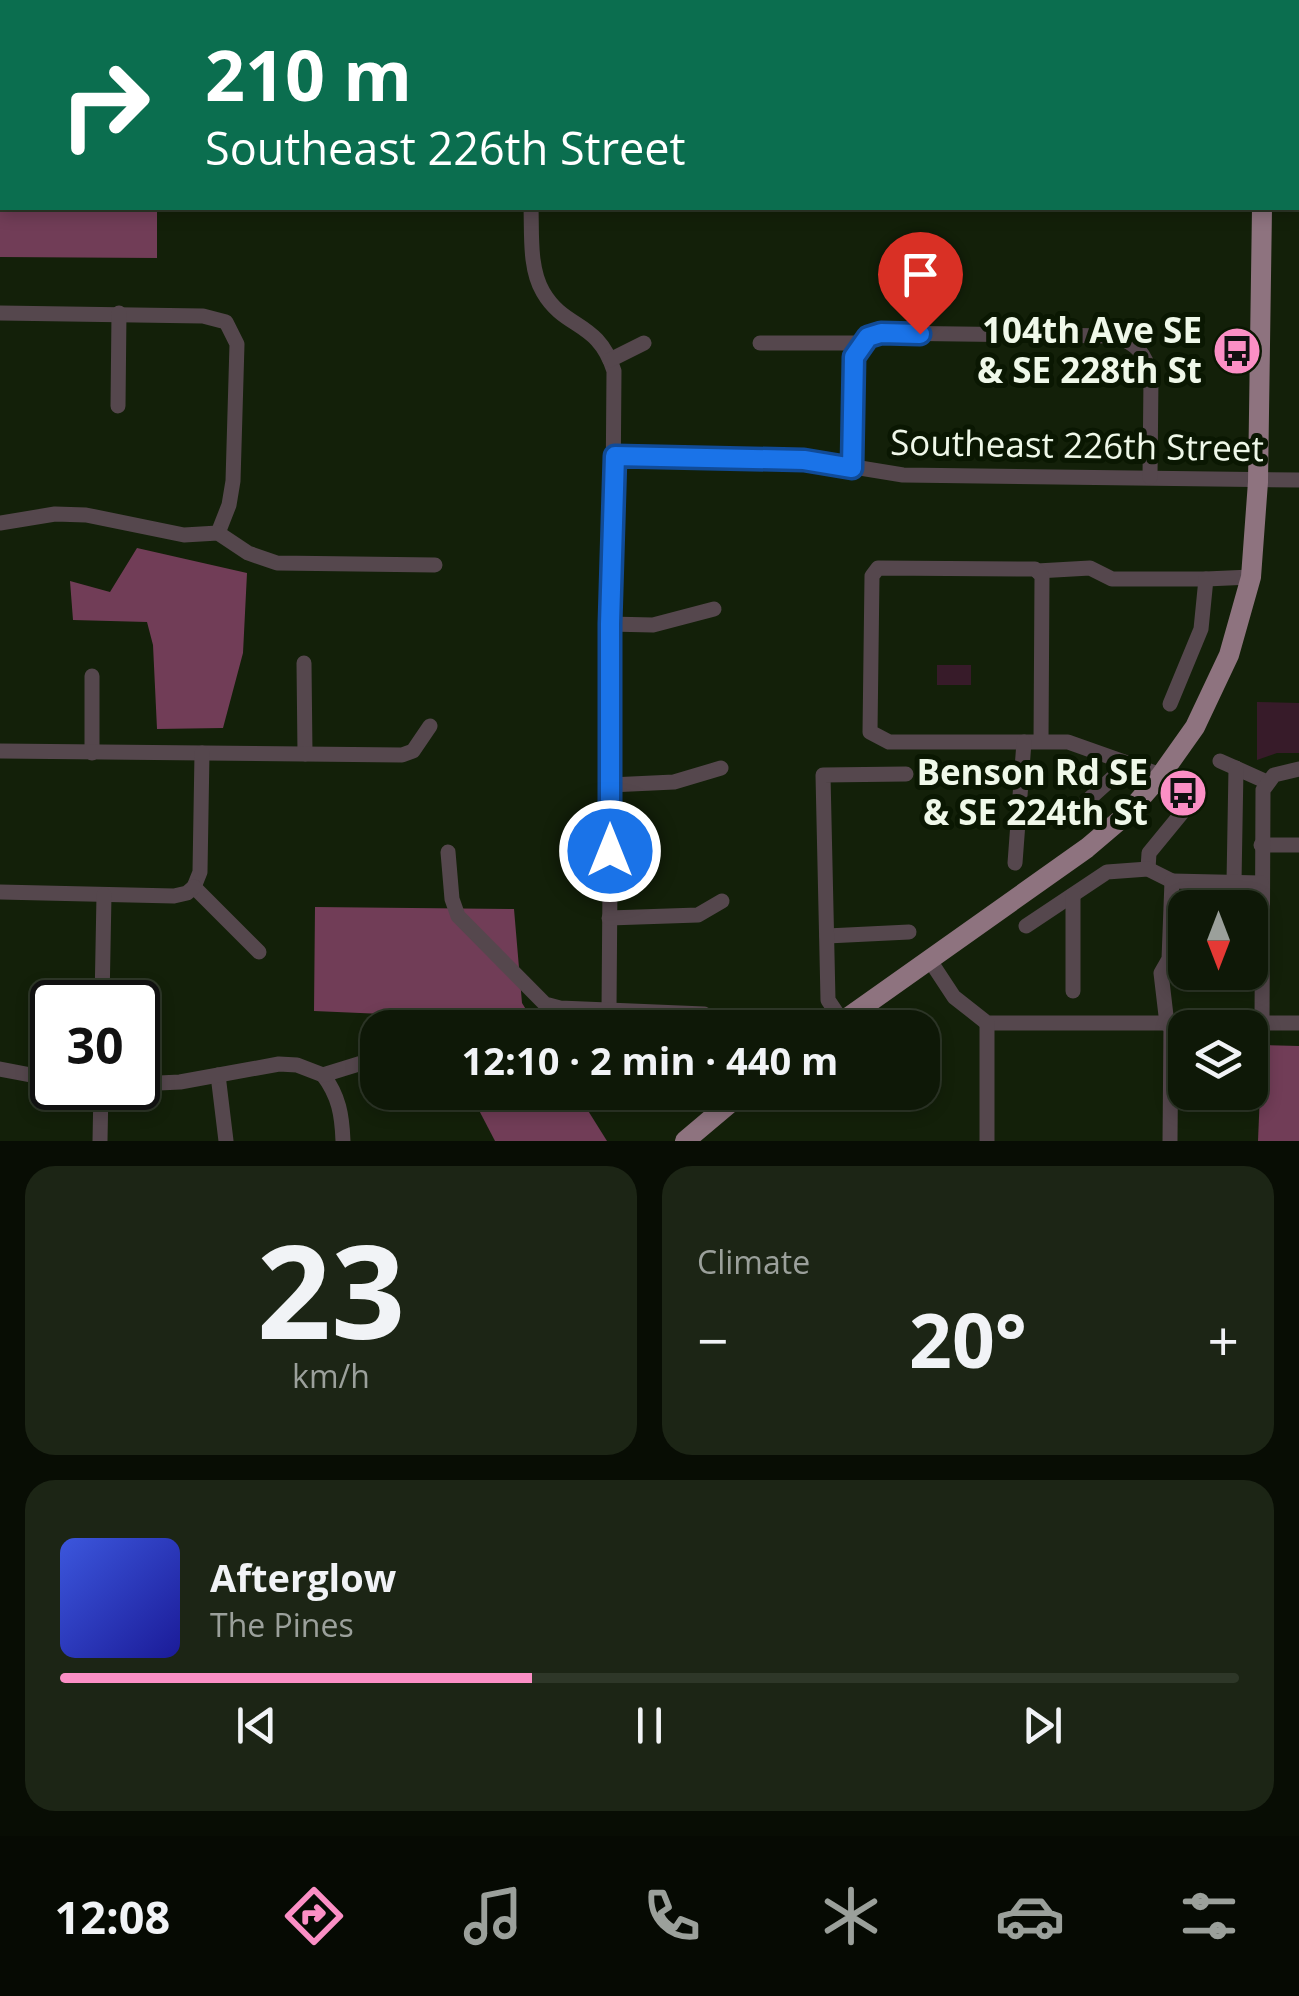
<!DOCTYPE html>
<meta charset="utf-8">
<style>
:root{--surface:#0e1807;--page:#1c2515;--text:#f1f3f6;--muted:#9ba09b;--line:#2e3728;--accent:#fb8fc5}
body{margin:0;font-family:"Open Sans",sans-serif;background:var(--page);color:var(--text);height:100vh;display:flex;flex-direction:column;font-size:38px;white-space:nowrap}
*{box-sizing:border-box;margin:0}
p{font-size:32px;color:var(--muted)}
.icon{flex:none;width:55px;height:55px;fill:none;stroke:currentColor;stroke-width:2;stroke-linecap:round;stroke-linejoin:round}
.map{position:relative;height:1141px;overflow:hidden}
.panel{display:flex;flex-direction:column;gap:25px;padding:25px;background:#080d04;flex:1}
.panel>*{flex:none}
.hud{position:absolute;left:0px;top:0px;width:1300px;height:210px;box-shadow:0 5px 15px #0003,0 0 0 2px var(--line);background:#0b6e4f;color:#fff;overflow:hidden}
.needle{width:65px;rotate:180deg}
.fabs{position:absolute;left:1168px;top:890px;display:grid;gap:20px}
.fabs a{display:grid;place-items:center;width:100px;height:100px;border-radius:20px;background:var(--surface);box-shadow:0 5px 15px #0003,0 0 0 2px var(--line);font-size:50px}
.speed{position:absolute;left:30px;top:980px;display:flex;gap:20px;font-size:50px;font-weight:700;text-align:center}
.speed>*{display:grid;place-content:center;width:130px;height:130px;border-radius:50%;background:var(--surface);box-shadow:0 5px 15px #0003,0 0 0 2px var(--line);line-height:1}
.speed .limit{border:5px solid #111;border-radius:15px;background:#fff;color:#111}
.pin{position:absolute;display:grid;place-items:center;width:85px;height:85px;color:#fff;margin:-102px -42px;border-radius:50% 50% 50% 0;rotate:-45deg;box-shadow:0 0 10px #0007}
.pin .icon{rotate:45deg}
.me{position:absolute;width:110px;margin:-55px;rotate:0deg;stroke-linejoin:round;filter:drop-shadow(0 0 8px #0008)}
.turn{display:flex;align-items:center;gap:35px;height:210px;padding:0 40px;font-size:45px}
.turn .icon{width:130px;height:130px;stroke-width:2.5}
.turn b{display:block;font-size:70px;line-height:85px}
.big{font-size:75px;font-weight:700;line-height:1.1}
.panel .widget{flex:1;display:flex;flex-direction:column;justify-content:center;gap:15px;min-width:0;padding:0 35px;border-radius:30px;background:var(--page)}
.panel .dial{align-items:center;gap:0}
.dial b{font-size:130px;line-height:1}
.song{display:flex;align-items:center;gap:30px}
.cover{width:120px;height:120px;border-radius:15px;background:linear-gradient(135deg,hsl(230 70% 55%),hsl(240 70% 35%))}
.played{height:10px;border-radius:5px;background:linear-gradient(90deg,var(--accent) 40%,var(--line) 40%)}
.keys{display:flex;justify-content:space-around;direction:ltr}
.heat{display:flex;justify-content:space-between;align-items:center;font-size:55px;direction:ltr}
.panel .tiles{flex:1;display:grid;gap:25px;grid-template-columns:1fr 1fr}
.widget:last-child{grid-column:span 2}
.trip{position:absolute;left:360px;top:1010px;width:580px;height:100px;border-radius:30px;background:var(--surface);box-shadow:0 5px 15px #0003,0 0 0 2px var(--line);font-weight:700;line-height:100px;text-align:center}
.tabs{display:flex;height:160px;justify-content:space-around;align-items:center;background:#060a03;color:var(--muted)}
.tabs .icon{width:70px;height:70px}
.tabs .selected{color:var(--accent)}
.tabs b{font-size:45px;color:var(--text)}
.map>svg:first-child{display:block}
.green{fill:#371b29}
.forest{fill:#713d57}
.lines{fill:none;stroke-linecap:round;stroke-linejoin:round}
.path{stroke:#788470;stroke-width:2.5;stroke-dasharray:5 8;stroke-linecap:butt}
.minor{stroke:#55474d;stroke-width:15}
.major{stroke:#8e737f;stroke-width:20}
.route-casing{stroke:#114b97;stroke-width:25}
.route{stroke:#1a73e8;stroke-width:18}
.labels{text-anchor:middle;stroke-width:10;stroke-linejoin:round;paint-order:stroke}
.poi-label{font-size:35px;font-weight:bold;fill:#eff8e9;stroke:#0a1702;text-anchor:end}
.street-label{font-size:35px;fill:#eff8e9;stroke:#0a1702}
</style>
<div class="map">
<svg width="1299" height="1141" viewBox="0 0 1299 1141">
<rect width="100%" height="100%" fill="#132009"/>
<g class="green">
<rect x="937" y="665" width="34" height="20"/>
<path d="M1257,702L1299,703V753H1277L1257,760Z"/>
</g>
<g class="forest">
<path d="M0,0H158L2,2V208H157V258L0,257Z"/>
<path d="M137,548L247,573L243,653L223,728L157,729L153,645L147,622L73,620L70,581L110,592Z"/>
<path d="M315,907L514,909L522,1003L537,1027H436L429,1016L314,1011Z"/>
<path d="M1262,1045L1299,1046V1141H1258Z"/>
<path d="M470,1093H577L607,1141H495Z"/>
</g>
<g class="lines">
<path class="path" d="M150,2V0"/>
<g class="minor">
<path d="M247,0V2"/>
<path d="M514,0V2"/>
<path d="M953,0L959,2"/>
<path d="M787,2L789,0"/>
<path d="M1135,2V0"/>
<path d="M1298,107H1299"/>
<path d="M1298,187H1299"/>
<path d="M531,208C532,234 529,268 543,292C565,330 598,320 614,371L609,1010"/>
<path d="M0,313L203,316L226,322L237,344L233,481L229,505L218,533"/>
<path d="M760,343H862"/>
<path d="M610,360L644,343"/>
<path d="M118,406L119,313"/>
<path d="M615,456L805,459L903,475L1299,480"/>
<path d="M852,468L854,357L869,337L881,333L1114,336C1137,343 1146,354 1151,377L1150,477"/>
<path d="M0,523L55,514L86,515L184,535L218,533L248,553L277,563L435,565"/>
<path d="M1037,571L1090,568L1112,579H1206"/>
<path d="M609,624L653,625L714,609"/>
<path d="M304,663L305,754"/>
<path d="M92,676V753"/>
<path d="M1170,704L1201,629L1206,579L1251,577"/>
<path d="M1041,742L1042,576L1035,569L878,568L872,576L870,732L889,742H1068L1161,775"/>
<path d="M0,751L402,755L413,751L430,726"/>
<path d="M1220,761L1267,782"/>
<path d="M610,785L674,782L721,768"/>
<path d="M1077,810L1129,763"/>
<path d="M1261,845H1299"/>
<path d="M448,852L452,899L458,916L545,1004L560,1008L704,1014L728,1028"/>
<path d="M1015,863L1024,742"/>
<path d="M1148,869L1149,853L1190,803"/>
<path d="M1234,882L1236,768"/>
<path d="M194,887L200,872L202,753"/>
<path d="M194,887L259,952"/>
<path d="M0,892L174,896L187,893L194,887"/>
<path d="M609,918L698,915L722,901"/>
<path d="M1026,926L1107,872L1148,869L1172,881"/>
<path d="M827,936L909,932"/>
<path d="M929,959L954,997L987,1023H1299"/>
<path d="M1073,991V895"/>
<path d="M102,1002L104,895"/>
<path d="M842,1021L828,1000L823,775L906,774"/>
<path d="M987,1023V1141"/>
<path d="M1262,1023L1263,790L1274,775L1299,769"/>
<path d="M1167,1024L1161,973L1169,959L1172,881L1261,883"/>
<path d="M0,1069L52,1079"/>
<path d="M218,1075L226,1141"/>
<path d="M323,1075C339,1096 342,1115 343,1141"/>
<path d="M138,1084L180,1082L279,1064L297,1065L323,1075L378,1058"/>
<path d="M100,1141L101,1088"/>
<path d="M1170,1141L1171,1024"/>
</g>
<g class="major">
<path d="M1261,0V2"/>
<path d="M833,1028L1087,848L1127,814L1161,775L1195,727L1229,655L1251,577L1258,482L1262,208"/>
<path d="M685,1141L743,1092"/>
</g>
</g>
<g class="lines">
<g class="route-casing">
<path id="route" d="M610,851V624L615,456L804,460L852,468L854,357L868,337L881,333L920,334"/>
</g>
<use href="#route" class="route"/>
</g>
<defs>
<g id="bus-disc" transform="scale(2.5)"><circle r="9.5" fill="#fb8fc5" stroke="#0a1702"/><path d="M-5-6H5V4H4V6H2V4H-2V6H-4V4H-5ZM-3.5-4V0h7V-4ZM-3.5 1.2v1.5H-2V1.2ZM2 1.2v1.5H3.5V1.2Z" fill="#111"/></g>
</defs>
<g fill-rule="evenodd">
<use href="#bus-disc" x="1237" y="351"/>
<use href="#bus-disc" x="1183" y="793"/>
</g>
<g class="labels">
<g class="poi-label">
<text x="1202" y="343">104th Ave SE<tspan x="1202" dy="40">&amp; SE 228th St</tspan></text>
<text x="1148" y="785">Benson Rd SE<tspan x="1148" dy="40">&amp; SE 224th St</tspan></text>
</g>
<g class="street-label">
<text transform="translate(1077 446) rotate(1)" y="12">Southeast 226th Street</text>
</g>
</g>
</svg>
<div class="fabs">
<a><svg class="needle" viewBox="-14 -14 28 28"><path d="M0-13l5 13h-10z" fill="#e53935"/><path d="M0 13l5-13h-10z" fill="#9ba09b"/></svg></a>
<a><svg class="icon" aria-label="layers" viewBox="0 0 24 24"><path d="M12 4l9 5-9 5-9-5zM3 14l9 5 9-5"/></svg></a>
</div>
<div class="speed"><div class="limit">30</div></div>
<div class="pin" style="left:920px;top:334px;background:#d93025"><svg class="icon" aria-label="arrive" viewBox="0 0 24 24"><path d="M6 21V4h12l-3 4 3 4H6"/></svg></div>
<svg class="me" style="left:610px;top:851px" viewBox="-20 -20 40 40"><circle r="17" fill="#1a73e8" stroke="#fff" stroke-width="3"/><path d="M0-11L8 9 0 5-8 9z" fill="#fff"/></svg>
<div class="trip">12:10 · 2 min · 440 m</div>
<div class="hud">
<div class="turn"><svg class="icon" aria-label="right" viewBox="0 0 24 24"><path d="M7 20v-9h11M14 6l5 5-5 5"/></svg><div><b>210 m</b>Southeast 226th Street</div></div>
</div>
</div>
<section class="panel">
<div class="tiles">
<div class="widget dial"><b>23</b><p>km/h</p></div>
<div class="widget"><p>Climate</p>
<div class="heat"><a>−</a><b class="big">20°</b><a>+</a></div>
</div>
<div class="widget">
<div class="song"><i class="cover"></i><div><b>Afterglow</b><p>The Pines</p></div></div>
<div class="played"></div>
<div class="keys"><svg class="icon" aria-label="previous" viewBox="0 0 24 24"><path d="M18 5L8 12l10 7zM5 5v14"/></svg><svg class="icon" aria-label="pause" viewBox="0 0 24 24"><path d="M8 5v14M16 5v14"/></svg><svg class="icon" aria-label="next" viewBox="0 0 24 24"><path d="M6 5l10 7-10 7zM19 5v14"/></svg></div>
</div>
</div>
</section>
<nav class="tabs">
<b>12:08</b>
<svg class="icon selected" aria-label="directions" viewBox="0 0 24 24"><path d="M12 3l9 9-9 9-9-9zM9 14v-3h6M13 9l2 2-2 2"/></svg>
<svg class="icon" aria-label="music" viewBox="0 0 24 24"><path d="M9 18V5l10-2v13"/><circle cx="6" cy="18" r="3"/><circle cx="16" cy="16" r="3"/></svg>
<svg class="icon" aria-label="phone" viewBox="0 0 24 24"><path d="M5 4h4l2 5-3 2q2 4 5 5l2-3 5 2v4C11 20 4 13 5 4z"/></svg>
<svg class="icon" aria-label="climate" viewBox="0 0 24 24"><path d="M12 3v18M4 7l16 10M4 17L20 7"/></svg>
<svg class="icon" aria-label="car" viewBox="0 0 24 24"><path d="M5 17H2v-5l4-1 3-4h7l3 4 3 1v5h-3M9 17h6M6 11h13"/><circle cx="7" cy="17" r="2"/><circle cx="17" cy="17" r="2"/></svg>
<svg class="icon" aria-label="filters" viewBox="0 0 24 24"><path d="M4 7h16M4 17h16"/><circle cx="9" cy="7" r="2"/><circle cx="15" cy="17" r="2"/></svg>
</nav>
